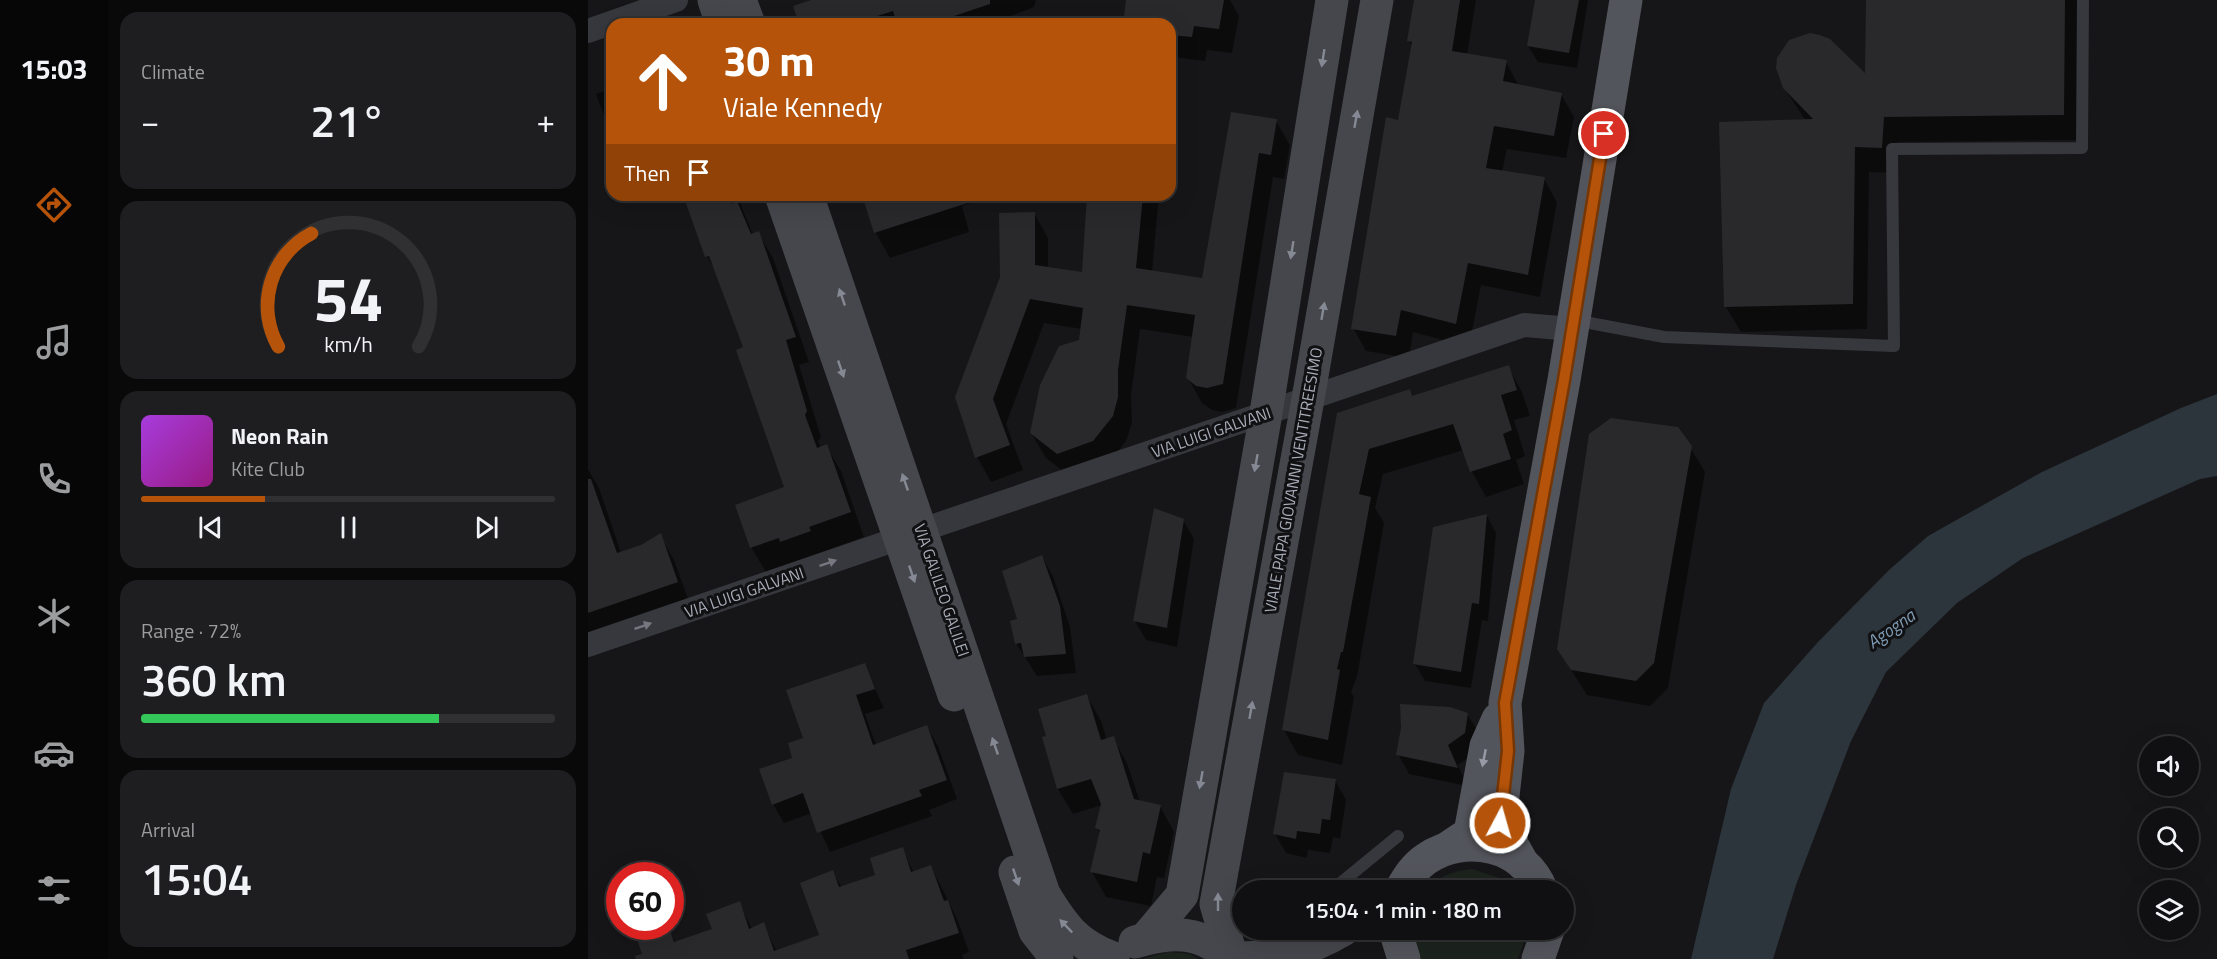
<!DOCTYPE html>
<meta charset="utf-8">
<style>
:root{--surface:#101012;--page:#1e1e20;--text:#f1f3f6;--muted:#9c9d9f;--line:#303032;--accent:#b45309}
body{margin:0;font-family:"Titillium Web",sans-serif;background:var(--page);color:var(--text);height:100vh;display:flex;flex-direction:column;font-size:22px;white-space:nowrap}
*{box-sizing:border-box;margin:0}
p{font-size:20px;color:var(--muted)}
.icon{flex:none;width:33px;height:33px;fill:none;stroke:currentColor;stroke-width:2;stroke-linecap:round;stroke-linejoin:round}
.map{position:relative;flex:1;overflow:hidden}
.panel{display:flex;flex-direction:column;gap:12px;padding:12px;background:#09090a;width:480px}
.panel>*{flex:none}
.banner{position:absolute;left:18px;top:18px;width:570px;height:183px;border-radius:18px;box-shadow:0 6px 24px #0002,0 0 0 2px var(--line);background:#b45309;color:#fff;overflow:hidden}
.controls{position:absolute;left:1551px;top:736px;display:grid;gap:12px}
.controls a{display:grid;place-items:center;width:60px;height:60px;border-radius:50%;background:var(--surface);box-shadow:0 6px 24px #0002,0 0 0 2px var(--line);font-size:30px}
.speed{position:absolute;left:18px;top:862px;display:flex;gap:12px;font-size:30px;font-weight:700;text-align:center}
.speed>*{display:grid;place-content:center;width:78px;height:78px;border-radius:50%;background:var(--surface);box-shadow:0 6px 24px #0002,0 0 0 2px var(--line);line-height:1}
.speed .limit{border:9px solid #d22;background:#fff;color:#111}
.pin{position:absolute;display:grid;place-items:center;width:51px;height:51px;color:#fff;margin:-26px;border:3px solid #fff;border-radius:50%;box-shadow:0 2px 6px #0007}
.me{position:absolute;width:66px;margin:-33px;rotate:6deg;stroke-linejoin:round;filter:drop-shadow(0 0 4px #0008)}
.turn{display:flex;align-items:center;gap:21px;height:126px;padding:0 18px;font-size:27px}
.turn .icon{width:78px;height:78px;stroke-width:2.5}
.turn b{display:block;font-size:42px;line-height:51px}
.then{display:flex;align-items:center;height:57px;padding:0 18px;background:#0003;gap:12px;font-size:22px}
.big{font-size:45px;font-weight:600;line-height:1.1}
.panel .card{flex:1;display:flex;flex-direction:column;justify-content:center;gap:9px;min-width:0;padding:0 21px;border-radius:18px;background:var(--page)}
.panel .dial{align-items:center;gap:0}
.dial svg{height:156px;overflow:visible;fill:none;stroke:var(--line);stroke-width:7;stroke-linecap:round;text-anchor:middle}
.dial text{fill:var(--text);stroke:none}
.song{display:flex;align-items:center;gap:18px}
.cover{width:72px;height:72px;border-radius:9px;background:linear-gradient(135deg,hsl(280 70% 55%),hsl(310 70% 35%))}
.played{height:6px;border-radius:3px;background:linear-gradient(90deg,var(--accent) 30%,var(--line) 30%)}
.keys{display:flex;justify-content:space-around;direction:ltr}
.heat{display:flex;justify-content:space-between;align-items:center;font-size:33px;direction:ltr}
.charge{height:9px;border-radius:4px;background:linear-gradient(90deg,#34c759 72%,var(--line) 0)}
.trip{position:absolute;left:644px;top:880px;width:342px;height:60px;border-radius:30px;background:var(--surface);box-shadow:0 6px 24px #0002,0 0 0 2px var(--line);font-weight:600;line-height:60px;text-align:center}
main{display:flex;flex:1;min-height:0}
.tabs{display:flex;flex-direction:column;width:108px;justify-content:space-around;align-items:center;background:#060607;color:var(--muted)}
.tabs .icon{width:42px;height:42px}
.tabs .current{color:var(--accent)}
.tabs b{font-size:27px;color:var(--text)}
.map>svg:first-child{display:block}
.green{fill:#1c231d}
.water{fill:#2c353c}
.shadow{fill:#0007}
.building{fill:#29292c}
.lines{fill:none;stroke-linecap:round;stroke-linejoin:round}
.lane{stroke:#37383d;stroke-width:12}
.street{stroke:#37383d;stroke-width:24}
.secondary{stroke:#45474d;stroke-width:33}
.primary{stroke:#53555c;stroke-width:33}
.oneway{fill:#858993}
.oneway2{fill:#757881}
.oneway3{fill:#979ba6}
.route-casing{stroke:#753606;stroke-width:15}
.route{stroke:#b45309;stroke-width:10}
.labels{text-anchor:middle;stroke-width:6;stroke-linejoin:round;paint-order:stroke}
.street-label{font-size:16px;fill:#a8adb8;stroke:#111113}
.water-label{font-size:18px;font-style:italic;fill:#7f9bb3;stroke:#111113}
</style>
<main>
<nav class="tabs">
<b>15:03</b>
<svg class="icon current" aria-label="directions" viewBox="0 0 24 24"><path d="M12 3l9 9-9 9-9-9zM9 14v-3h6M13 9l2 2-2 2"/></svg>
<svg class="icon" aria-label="music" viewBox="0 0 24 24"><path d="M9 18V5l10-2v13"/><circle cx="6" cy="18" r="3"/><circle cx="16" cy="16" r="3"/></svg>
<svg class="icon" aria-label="phone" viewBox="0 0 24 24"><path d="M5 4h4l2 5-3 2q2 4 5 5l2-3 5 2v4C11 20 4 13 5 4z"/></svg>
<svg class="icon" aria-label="climate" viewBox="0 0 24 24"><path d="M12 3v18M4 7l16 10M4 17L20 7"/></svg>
<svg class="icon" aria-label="car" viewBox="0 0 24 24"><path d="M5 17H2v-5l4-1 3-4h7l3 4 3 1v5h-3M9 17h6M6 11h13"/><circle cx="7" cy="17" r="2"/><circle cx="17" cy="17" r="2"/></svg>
<svg class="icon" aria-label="filters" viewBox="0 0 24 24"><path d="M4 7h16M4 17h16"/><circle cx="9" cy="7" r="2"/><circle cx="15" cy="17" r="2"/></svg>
</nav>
<section class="panel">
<div class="card"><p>Climate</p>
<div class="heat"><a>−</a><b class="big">21°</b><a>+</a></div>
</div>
<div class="card dial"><svg viewBox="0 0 100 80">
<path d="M14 69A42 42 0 1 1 86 69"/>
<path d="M14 69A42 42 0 0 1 31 11" stroke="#b45309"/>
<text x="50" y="56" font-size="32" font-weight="700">54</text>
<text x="50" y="72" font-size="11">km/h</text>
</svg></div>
<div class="card">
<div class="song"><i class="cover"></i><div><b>Neon Rain</b><p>Kite Club</p></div></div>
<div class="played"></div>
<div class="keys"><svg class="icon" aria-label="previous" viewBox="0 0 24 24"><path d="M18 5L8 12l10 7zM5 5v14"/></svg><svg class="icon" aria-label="pause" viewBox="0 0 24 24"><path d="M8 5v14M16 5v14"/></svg><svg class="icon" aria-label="next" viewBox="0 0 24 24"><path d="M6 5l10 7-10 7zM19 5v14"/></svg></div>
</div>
<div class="card"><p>Range · 72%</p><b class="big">360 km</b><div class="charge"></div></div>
<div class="card"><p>Arrival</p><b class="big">15:04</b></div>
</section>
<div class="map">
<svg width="1629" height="959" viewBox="0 0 1629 959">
<rect width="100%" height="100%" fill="#161618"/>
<g class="green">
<path d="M884,869L915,879L927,891H836C850,877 864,871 884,869Z"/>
<path d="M824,930H939V932L930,959H833L825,942Z"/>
<path d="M580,952L601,954L610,959H554Z"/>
</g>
<path class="water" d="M1629,394V476L1612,479L1435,558L1369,603L1298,672L1263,741L1208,885L1185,959H1103L1143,789L1176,703L1230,642L1301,570L1340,536L1454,472L1593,408Z"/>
<g class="shadow">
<path d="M228,0H448L446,7L402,24H213Z"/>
<path d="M540,0H642L651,16L644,53L619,50L617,61L585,57L582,76V24H537Z"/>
<path d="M828,0H888L879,55L918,62L931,86L973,94L986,117L978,158L919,149L914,172L956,179L969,202L952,297L893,285L881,347L825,332L821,358L778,351L765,328L812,121L825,48L821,41Z"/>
<path d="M949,0H1000L989,68L950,62L940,46Z"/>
<path d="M1279,0H1491L1490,140L1309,142L1307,173L1281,172L1279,329L1153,332L1138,307L1218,121L1196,88L1189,68L1195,49L1211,37L1278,77Z"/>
<path d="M24,88V137L8,94Z"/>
<path d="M582,111L584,115L582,156Z"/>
<path d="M644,113L688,121L702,145L696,179L685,177L648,408L634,412L624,410L614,403L600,378L606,337L552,329L543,395L544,423L538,441L519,465L484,478L458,458L443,433L492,341L494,329L456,323L418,424L435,470L403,482L389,457L446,213L460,238V268L496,273L501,195H571L564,272L615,279Z"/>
<path d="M97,195H149L165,235L170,233L185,258L221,362L211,365L233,437L230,441L233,448L238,446L253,471L276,537L178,572L163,547L198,488L157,348L130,275L119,256Z"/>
<path d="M276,195H386L388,201L374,206L381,232L302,258L288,233Z"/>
<path d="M920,367L934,392L942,416L926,420L937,456L928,460L936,484L898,497L884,472L876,450L795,474L787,508L796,523L769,677L763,692L766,697L754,765L710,755L696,730L750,414L825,397Z"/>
<path d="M1102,447L1117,472L1080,688L1062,706L999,695L970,649Z"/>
<path d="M0,469L11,488L33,553L54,546L72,535L86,560L103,607L0,643Z"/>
<path d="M899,516L908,533L900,621L894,620L883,688L837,681L827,664Z"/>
<path d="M595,520L606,539L589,647L558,640L547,621Z"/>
<path d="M454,557L465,576L482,627L488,673L449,676L428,643L431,620Z"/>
<path d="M276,665L296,708L277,714L288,745L339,727L350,746L369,799L341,810L344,816L242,852L224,813L196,823L185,804L217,739Z"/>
<path d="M499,696L513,721L519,740L525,738L539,763L552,802L572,806L586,832L576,878L569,877L563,906L518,897L504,872L513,835L509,828L514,805L485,814L470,789L456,738Z"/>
<path d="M879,714L891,733L887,753L870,765L879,786L821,774L810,754Z"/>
<path d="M747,780L758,800L752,839L745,837L742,853L720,850L719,858L698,853L687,834Z"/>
<path d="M314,849L326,873L342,867L353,886L370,921L381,952L374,955L376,959H58L50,937L79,927L88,943L126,930L151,903L164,929L175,924L189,952L233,936L244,872L254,887L289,876Z"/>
</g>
<g class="building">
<path d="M223,0H402V4L342,24H309L305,11L264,24H211L205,6Z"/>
<path d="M538,0H636L631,29L606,26L604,37L582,35V24H535Z"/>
<path d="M826,0H872L864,51L919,60L915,81L974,93L966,136L906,126L898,168L957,177L940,275L880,263L868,324L813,310L808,336L763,329L798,117L810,120L824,42L819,41Z"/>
<path d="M947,0H991L981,53L939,46Z"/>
<path d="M1278,0H1477L1476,115L1296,117L1294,148L1267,147L1265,304L1136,307L1131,122L1225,119L1195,88L1188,68L1189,58L1201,40L1222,33L1232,35L1242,39L1277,73Z"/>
<path d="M643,112L689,119L683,155L671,153L635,384L619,388L608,386L598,378L607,315L539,305L530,370V397L525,416L505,441L469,454L442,433L452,385L471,346L491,340L495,308L442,299L405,399L422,445L387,458L367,397L412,277L411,213L447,212V265L494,272L499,195H555L548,268L614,278Z"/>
<path d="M95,195H141L144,204L149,201L163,234L171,231L208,337L198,340L219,411L217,415L229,448L239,444L263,512L221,527L223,531L192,542L191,538L162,548L147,505L196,487L148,350L155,347L121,256L117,257Z"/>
<path d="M274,195H391L392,199L286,233Z"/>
<path d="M921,365L929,390L913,395L924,430L915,434L923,459L882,472L865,424L781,449L771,494L783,497L755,652H753L749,669L752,670L740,740L694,730L749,413L822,389L824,396Z"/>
<path d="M1023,418L1090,427L1104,446L1066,663L1048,681L983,670L969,649L1001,434Z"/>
<path d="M0,479H3L29,553L53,545L73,533L90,582L0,613Z"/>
<path d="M566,508L596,519L579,628L545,621Z"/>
<path d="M899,514L891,604L884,603L873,672L825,664L845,527Z"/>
<path d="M454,555L472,606L478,654L436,657L433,643L427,644L422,621L429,619L414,571Z"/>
<path d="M277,663L287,689L268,695L285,745L339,725L359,780L331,790L334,796L229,833L215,793L184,805L171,769L204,758L200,743L215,738L198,690Z"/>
<path d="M499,694L513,740L526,736L546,799L573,805L562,854L555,852L549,882L502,872L512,830L507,828L513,804L503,779L469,789L454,737L458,736L450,709Z"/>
<path d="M812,704L862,707L880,713L877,733L860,745L870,768L808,755L813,728Z"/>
<path d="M696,772L748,779L742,820L734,819L732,834L709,831L708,839L685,834Z"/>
<path d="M315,847L323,872L343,865L356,901L360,900L371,933L318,950L321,959H48L47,956L54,954L48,936L81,927L86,942L124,929L118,914L152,901L161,929L176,922L186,951L231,935L212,883L245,870L251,887L287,875L282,858Z"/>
</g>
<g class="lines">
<g class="lane">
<path d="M986,320L1076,337L1306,346L1304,149L1494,148L1495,0"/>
<path d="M743,891L810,836"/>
</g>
<g class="street">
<path d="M0,31L88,0"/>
<path d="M334,530L936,325L984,329"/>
<path d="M0,645L312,538"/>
</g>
<g class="secondary">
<path d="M126,0L134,24"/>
<path d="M152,0L161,24"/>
<path d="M193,195L366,695"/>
<path d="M219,195L456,894C475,926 489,945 525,958"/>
<path d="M427,872L447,931L469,959"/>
<path d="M755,930C722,950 683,959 644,958L628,904L720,399L789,0"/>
<path d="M557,939L594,895L678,413L744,0"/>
<path d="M547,942C586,930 613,931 645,959"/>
</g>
<g class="primary">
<path d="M861,847L882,833L898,746L910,719"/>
<path d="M935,864L912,823L920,751L917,703L976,380L1038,0"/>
<path d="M812,891C819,879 826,867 838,859C877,832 937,845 954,891"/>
<path d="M807,930L816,959"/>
<path d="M950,959L960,930"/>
</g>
</g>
<defs><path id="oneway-solid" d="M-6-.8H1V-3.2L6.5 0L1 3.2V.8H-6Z" transform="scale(1.5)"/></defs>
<g class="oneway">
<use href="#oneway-solid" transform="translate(735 58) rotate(99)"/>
<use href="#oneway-solid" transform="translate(768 119) rotate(-80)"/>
<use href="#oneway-solid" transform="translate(704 250) rotate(99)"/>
<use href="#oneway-solid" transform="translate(254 297) rotate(-109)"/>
<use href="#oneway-solid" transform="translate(735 311) rotate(-80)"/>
<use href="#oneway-solid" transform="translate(253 369) rotate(71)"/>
<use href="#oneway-solid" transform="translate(668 463) rotate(100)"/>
<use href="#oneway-solid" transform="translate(317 482) rotate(-109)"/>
<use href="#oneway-solid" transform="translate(324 574) rotate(71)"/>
<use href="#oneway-solid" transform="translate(663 710) rotate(-80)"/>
<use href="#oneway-solid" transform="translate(407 746) rotate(-109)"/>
<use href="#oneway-solid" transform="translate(613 780) rotate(100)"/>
<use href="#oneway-solid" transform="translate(428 877) rotate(71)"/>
<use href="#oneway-solid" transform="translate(630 902) rotate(-90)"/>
<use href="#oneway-solid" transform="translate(478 926) rotate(-134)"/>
</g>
<g class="oneway2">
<use href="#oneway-solid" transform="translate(240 563) rotate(-19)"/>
<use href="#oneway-solid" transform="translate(55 626) rotate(-19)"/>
</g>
<use class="oneway3" href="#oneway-solid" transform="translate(896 758) rotate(101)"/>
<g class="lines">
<g class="route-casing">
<path id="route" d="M912,823L920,751L917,703L976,380L1016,134"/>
</g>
<use href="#route" class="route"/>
</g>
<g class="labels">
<g class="street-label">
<text transform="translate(623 432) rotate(-19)" y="6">VIA LUIGI GALVANI</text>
<text transform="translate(705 480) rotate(-80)" y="6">VIALE PAPA GIOVANNI VENTITREESIMO</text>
<text transform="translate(354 590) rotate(71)" y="6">VIA GALILEO GALILEI</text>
<text transform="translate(156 592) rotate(-19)" y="6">VIA LUIGI GALVANI</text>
</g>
<g class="water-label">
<text transform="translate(1303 629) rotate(-35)" y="6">Agogna</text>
</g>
</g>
</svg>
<div class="controls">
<a><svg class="icon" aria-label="sound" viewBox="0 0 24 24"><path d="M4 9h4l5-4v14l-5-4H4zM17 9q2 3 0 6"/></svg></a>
<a><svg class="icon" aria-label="search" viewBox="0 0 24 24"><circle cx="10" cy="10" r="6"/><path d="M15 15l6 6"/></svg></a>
<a><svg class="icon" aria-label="layers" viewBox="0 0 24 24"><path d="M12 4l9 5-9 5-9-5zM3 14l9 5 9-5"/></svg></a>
</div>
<div class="speed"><div class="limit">60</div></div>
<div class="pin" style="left:1016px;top:134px;background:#d93025"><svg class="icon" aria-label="arrive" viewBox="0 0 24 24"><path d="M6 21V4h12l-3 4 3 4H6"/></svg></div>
<svg class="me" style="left:912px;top:823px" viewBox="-20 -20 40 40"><circle r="17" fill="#b45309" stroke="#fff" stroke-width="3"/><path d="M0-11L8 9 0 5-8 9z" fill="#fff"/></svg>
<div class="trip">15:04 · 1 min · 180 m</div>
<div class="banner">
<div class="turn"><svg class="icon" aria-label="ahead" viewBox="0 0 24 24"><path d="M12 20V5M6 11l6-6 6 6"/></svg><div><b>30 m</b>Viale Kennedy</div></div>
<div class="then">Then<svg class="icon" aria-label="arrive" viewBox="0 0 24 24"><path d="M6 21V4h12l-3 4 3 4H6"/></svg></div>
</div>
</div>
</main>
